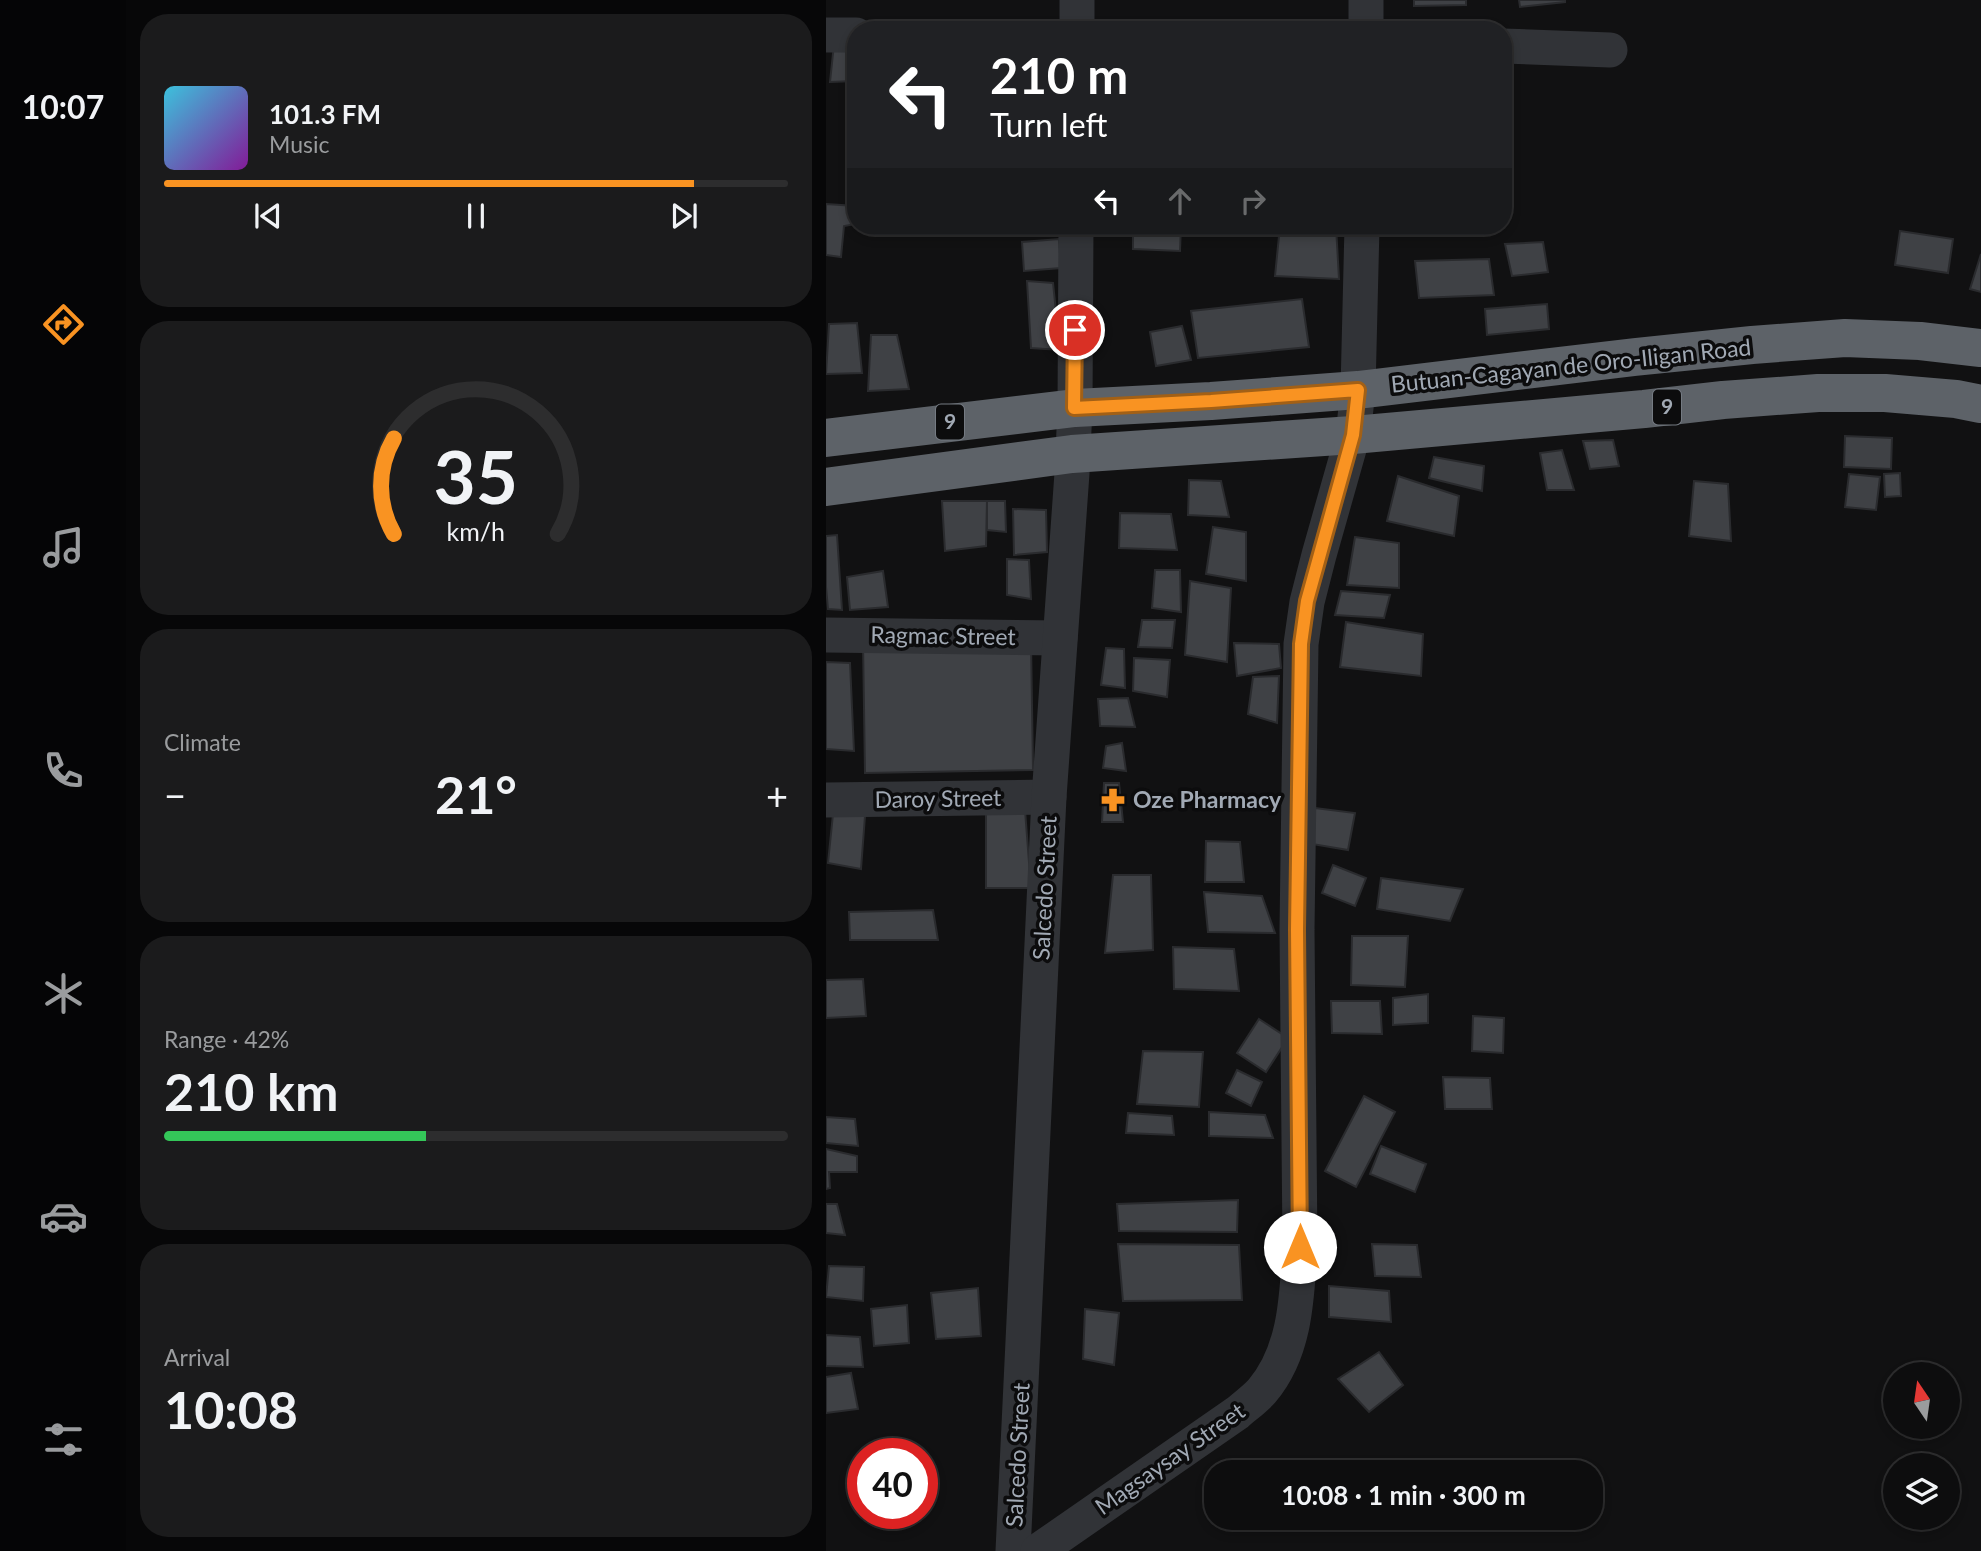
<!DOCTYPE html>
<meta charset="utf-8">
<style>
:root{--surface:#0d0d0e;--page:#1b1b1c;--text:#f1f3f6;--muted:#9a9c9e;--line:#2d2d2e;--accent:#f99322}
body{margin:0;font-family:Lato,sans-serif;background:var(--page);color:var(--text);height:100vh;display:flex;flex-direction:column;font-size:26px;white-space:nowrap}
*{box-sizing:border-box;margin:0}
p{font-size:23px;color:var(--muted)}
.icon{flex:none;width:38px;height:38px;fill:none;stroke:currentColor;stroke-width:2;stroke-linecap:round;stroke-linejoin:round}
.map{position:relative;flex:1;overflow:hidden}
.drawer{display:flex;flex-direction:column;gap:14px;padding:14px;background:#070708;width:700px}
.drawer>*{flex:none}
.banner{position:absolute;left:21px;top:21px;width:665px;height:214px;border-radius:28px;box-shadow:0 4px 10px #0003,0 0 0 2px var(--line);background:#202124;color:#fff;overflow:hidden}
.needle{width:46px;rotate:347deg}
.fabs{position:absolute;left:1057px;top:1362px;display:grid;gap:14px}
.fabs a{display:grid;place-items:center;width:77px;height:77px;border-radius:50%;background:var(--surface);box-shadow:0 4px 10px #0003,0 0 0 2px var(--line);font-size:35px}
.speed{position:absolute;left:21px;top:1438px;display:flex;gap:14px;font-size:35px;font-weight:700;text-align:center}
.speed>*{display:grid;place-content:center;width:91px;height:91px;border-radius:50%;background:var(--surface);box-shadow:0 4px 10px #0003,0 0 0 2px var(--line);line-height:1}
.speed .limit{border:10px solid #d22;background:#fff;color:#111}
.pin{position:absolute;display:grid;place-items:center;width:60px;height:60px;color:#fff;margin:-30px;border:4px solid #fff;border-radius:50%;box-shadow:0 2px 7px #0007}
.me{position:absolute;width:77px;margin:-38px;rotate:0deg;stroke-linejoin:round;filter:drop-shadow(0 0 5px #0008)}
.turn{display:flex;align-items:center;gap:24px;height:147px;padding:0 28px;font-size:32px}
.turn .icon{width:91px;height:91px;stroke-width:2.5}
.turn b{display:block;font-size:49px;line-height:60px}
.lanes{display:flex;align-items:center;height:66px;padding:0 28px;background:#0003;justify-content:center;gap:35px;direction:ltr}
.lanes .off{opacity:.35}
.big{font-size:52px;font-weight:700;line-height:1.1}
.drawer .card{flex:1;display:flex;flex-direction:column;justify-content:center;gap:10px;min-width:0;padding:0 24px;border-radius:28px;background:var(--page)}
.drawer .dial{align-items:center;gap:0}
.dial svg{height:182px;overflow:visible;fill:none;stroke:var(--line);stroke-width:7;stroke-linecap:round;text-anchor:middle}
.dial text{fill:var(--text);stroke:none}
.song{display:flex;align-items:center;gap:21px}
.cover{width:84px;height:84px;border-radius:10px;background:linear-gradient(135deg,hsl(190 70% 55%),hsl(290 70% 35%))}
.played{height:7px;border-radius:4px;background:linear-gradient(90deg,var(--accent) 85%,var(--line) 85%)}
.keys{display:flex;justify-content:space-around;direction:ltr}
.heat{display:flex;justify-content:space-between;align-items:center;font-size:38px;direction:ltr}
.charge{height:10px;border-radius:5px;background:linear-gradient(90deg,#34c759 42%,var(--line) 0)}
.trip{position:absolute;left:378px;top:1460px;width:399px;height:70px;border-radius:28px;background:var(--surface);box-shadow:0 4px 10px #0003,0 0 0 2px var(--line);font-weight:700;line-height:70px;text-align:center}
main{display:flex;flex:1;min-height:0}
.menu{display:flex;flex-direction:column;width:126px;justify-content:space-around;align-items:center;background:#050506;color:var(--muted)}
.menu .icon{width:49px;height:49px}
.menu .on{color:var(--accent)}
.menu b{font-size:32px;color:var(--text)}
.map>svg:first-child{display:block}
.building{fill:#3f4145;stroke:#2a2b2e;stroke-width:2}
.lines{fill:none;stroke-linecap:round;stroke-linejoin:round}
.minor{stroke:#313337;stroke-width:35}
.highway{stroke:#5d6268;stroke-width:38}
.route-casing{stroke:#a26016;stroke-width:18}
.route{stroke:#f99322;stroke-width:12}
.labels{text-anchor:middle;stroke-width:7;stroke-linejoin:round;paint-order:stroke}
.shield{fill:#0c0c0d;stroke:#747a82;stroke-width:2}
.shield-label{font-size:21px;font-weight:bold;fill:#a1a9b4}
.street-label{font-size:23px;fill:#a1a9b4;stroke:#0c0c0d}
.poi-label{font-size:23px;font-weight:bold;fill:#a1a9b4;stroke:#0c0c0d;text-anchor:start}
</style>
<main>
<nav class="menu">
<b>10:07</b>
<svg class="icon on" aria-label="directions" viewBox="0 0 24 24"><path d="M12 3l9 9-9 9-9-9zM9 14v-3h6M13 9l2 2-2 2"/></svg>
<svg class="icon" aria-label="music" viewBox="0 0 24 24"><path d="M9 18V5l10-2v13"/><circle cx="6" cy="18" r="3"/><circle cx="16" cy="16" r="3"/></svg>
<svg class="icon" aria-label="phone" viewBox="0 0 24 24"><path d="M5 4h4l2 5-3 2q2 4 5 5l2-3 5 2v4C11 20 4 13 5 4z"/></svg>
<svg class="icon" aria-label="climate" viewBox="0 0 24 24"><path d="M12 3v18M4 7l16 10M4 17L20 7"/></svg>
<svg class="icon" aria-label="car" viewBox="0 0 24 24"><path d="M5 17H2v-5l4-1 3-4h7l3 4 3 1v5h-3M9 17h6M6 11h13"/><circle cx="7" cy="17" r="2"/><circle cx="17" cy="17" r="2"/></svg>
<svg class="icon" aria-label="filters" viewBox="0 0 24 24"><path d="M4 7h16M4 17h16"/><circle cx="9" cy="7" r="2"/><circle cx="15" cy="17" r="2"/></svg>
</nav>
<section class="drawer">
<div class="card">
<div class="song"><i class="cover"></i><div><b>101.3 FM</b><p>Music</p></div></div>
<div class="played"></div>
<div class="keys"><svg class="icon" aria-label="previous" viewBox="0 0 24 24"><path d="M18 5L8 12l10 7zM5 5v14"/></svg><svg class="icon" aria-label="pause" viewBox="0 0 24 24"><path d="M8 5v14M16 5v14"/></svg><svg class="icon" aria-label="next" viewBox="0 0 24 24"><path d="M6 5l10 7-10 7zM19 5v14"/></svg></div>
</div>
<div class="card dial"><svg viewBox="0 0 100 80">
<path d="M14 69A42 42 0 1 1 86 69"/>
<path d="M14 69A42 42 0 0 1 14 27" stroke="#f99322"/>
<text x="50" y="56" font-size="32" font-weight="700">35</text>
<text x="50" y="72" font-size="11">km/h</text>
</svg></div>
<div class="card"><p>Climate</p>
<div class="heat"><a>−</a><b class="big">21°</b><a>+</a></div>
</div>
<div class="card"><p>Range · 42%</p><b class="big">210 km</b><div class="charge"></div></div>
<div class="card"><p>Arrival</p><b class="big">10:08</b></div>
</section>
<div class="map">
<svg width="1155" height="1551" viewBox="0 0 1155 1551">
<rect width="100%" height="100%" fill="#111112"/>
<g class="building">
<path d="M588,0H640V5L588,6Z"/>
<path d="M693,0H739V2L694,7Z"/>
<path d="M8,44L30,45V81L4,82Z"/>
<path d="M0,204L30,206V224L18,226L15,257L0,255Z"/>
<path d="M307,226H355L354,251L307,249Z"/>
<path d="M454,226H510L513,279L449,276Z"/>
<path d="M1074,231L1127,239L1122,273L1069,265Z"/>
<path d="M233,239L235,268L198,271L196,242Z"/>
<path d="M717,242L722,272L686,276L679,244Z"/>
<path d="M1155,254V292L1144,289Z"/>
<path d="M663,259L668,295L593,298L589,261Z"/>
<path d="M201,281L227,283L234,350L205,348Z"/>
<path d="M476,299L483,347L372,358L365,311Z"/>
<path d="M721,304L723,329L661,335L659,309Z"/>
<path d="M31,323L36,373L0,374L3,324Z"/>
<path d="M356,326L365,360L330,366L324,332Z"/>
<path d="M45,335H71L83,389L42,391Z"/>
<path d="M1019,436L1066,438L1065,469L1018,467Z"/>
<path d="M787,440L793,466L764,469L757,441Z"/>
<path d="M736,450L748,490H721L714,453Z"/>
<path d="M608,457L658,466L656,491L603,478Z"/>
<path d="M1074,473L1075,496L1059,497L1058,474Z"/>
<path d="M1023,474L1054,477L1050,510L1019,507Z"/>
<path d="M572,476L633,496L628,536L561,521Z"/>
<path d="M363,480L395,481L403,517L362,515Z"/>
<path d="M868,481L902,484L905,541L863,536Z"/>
<path d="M116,501H161L160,546L119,551Z"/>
<path d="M161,501H179L180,532L161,530Z"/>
<path d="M187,509L220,510L221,552L188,555Z"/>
<path d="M294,513L345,514L351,550L293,548Z"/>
<path d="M387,527L420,532V581L380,574Z"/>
<path d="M11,535L16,610L2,609L0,587V536Z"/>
<path d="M529,537L573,543V588L521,585Z"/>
<path d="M181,559L203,560L205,599L181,595Z"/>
<path d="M329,570H354L355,612L326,608Z"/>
<path d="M57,571L62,607L24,610L21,577Z"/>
<path d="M364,581L405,588L401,662L359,655Z"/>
<path d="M515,591L564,595L558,618L509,615Z"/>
<path d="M316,620H349L346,648L312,647Z"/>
<path d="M520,622L597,634L595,676L514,667Z"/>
<path d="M205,641L207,770L39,773L37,643Z"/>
<path d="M408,643L453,644L455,668L411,676Z"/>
<path d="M280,648L298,649L299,688L275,685Z"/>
<path d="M308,658L344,660L341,697L307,691Z"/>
<path d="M0,662L24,663L28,751L0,749Z"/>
<path d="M453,676L451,723L422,714L427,677Z"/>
<path d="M302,698L309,727L274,726L272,699Z"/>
<path d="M296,743L300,771L277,768L280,746Z"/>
<path d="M278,783H293L297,822H276Z"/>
<path d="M489,808L529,813L522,850L486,844Z"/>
<path d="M199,810L205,888H160V811Z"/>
<path d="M7,814L39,816L35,869L2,863Z"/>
<path d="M380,841L414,842L418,882H379Z"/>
<path d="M507,865L540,878L529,906L496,893Z"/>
<path d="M287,875H325L327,950L279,953Z"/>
<path d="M555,878L637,889L624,921L551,909Z"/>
<path d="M378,892L436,896L449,933L382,932Z"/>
<path d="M107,910L112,940H24L23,912Z"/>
<path d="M526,936H582L579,987L525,985Z"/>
<path d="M347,947L408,949L413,991L348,989Z"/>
<path d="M37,979L40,1016L0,1018V980Z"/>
<path d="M602,994V1023L567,1025V998Z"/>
<path d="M505,1001H554L556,1034L506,1033Z"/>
<path d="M647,1016L678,1018L677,1053L646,1051Z"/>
<path d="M433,1019L462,1038L440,1072L411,1053Z"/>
<path d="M317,1051L377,1052L373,1107L311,1104Z"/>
<path d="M411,1070L436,1082L425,1106L400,1093Z"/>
<path d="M617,1077L664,1078L666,1109H619Z"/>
<path d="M538,1096L569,1112L530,1187L499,1171Z"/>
<path d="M383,1112L439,1115L447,1138L383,1136Z"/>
<path d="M302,1113L346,1116L348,1135L300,1133Z"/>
<path d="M0,1117L29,1119L32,1146L0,1143Z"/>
<path d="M555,1146L600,1164L589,1192L544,1174Z"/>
<path d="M0,1149L31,1156V1172H3L4,1188L0,1189Z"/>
<path d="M412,1200L411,1232L293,1231L291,1204Z"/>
<path d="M0,1204H11L19,1235L0,1233Z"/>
<path d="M292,1244L413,1245L416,1300L297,1301Z"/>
<path d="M546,1244L591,1245L595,1277L549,1276Z"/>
<path d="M3,1266L38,1267L37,1301L0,1297Z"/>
<path d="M503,1286L563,1291L565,1322L503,1317Z"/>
<path d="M152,1288L155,1336L110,1339L105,1293Z"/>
<path d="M81,1305L83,1343L48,1346L45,1309Z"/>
<path d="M259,1309L293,1313L288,1365L257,1359Z"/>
<path d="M0,1335L34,1337L37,1367L0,1366Z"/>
<path d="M553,1352L577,1385L543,1412L512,1379Z"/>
<path d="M25,1373L32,1409L0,1413V1377Z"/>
</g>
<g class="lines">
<g class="minor">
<path d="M251,0V30"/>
<path d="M540,0V30"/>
<path d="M0,35H30"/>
<path d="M677,46L784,50"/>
<path d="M0,635L234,638"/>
<path d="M0,800L223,797"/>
<path d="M187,1551L223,797L246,473L249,408L250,226"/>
<path d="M212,1551L411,1413C419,1406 429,1399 436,1391C470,1351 471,1296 474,1246L471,930L475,644L481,602L493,555L527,435L532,390L536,226"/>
</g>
<g class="highway">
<path d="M0,438L249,408L385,401L532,390L809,357L926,345L1019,338L1094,341L1155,348"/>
<path d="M0,487L246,454L527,435L818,409L897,400L992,393H1059L1130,399L1155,404"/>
</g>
</g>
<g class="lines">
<g class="route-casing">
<path id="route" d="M249,330L248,408L385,401L532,390L527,435L481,601L475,644L471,930L474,1247"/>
</g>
<use href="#route" class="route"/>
</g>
<defs>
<g id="pharmacy-bare" transform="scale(1.89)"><path d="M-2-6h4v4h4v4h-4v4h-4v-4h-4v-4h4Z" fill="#f99322" stroke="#0c0c0d" stroke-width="2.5" paint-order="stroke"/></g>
</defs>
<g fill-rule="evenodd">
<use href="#pharmacy-bare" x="287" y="800"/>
</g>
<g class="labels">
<g class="shield">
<rect x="827" y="389.5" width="28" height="35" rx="5"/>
<rect x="110" y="404.5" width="28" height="35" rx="5"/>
</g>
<g class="shield-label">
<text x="841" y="414">9</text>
<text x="124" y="429">9</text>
</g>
<g class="street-label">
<text transform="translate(745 366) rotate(-6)" y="8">Butuan-Cagayan de Oro-Iligan Road</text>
<text transform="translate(117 636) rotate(1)" y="8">Ragmac Street</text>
<text transform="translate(112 799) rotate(-1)" y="8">Daroy Street</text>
<text transform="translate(219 888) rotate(-87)" y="8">Salcedo Street</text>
<text transform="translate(192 1455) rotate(-87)" y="8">Salcedo Street</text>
<text transform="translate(344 1459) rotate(-35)" y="8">Magsaysay Street</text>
</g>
<g class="poi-label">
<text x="307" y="808">Oze Pharmacy</text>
</g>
</g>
</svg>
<div class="fabs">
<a><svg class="needle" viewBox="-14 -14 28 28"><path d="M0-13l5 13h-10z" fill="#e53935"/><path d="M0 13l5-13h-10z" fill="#9a9c9e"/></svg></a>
<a><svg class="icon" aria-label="layers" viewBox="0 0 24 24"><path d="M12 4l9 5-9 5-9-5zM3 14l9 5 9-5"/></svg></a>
</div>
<div class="speed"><div class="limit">40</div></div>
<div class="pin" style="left:249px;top:330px;background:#d93025"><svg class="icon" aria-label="arrive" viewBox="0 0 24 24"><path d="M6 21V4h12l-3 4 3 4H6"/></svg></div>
<svg class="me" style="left:474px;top:1247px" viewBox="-20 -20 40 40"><circle r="19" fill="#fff"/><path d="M0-13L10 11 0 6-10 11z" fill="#f99322"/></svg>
<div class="trip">10:08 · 1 min · 300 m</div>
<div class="banner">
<div class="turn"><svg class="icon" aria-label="left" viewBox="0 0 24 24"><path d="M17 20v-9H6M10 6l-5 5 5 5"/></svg><div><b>210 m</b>Turn left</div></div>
<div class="lanes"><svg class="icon" aria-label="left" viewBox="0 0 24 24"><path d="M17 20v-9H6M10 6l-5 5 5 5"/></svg><svg class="icon off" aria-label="ahead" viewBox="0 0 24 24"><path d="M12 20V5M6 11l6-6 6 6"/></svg><svg class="icon off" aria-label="right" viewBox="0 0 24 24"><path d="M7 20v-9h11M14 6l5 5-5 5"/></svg></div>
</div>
</div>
</main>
